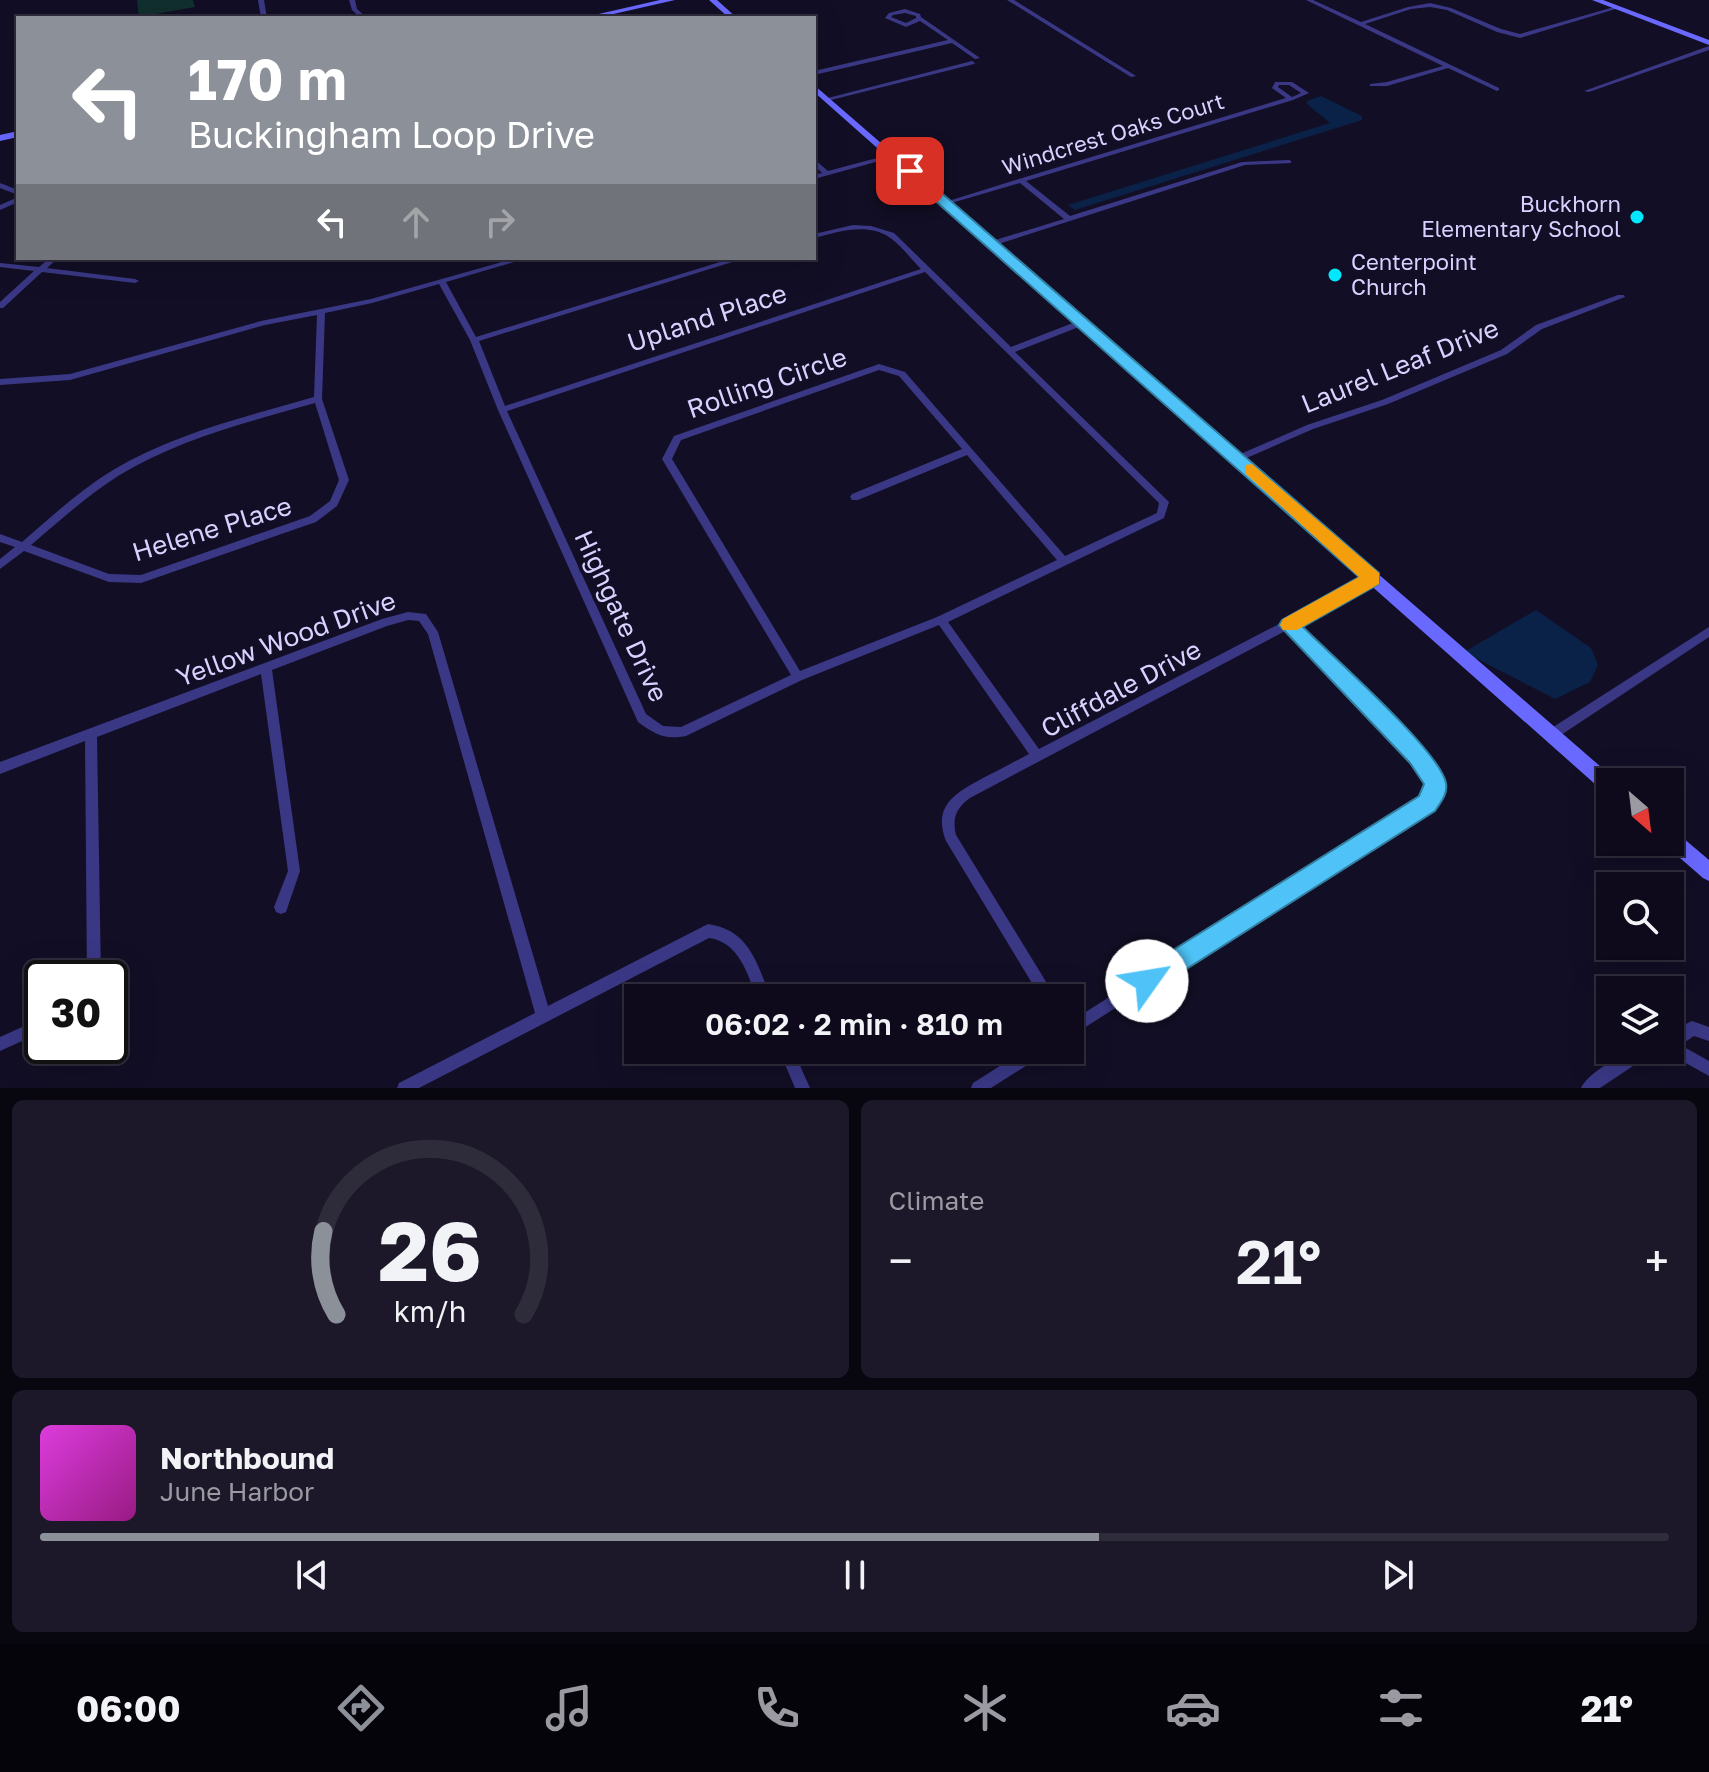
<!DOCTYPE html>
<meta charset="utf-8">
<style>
:root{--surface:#0e0a1c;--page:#1c1829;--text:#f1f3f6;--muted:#9b9aa3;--line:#2e2b3b;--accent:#8c9099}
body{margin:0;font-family:"Golos Text",sans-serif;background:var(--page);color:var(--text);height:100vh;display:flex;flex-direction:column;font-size:30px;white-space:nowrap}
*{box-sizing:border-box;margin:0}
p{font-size:26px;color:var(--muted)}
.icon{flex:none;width:44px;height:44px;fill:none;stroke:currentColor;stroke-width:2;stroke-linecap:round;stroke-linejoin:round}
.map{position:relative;height:1088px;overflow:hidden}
.drawer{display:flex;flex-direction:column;gap:12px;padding:12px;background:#08060f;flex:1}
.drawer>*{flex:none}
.guide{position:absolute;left:16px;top:16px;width:800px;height:244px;border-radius:0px;box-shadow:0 8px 32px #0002,0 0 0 2px var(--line);background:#8c9099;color:#fff;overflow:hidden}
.needle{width:52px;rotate:152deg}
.tools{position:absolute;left:1596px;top:768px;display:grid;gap:16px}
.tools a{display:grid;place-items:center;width:88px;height:88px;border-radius:0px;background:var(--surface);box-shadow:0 8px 32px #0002,0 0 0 2px var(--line);font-size:40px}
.speed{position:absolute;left:24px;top:960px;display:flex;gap:16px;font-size:40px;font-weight:700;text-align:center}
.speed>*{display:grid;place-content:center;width:104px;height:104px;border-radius:50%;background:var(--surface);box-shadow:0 8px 32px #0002,0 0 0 2px var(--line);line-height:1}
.speed .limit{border:4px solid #111;border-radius:12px;background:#fff;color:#111}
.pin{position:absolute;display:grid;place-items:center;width:68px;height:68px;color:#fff;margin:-34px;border-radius:16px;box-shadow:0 4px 12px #0006}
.me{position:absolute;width:88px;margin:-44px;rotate:58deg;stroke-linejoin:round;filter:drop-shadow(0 0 6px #0008)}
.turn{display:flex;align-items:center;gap:28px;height:168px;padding:0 40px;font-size:36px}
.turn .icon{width:104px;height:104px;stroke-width:2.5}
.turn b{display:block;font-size:56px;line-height:68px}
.lanes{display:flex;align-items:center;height:76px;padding:0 40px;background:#0003;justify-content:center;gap:40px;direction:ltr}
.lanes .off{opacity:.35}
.big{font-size:60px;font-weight:600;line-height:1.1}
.drawer .card{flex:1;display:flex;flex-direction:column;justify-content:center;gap:12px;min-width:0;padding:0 28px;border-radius:12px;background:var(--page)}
.drawer .dial{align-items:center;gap:0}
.dial svg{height:208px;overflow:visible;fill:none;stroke:var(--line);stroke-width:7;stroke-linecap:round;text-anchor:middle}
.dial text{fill:var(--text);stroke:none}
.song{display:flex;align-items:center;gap:24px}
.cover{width:96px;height:96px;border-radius:12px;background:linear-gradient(135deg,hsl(300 70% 55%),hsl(310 70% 35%))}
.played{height:8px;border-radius:4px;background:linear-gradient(90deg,var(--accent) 65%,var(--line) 65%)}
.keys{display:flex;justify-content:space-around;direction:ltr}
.heat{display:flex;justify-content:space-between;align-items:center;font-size:44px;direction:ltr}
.drawer .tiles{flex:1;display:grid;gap:12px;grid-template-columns:1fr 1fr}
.card:last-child{grid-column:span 2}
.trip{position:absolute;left:624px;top:984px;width:460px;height:80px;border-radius:0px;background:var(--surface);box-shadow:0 8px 32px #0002,0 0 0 2px var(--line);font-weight:600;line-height:80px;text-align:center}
.tabs{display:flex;height:128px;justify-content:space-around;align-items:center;background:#06040b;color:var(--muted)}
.tabs .icon{width:56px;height:56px}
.tabs .on{color:var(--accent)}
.tabs b{font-size:36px;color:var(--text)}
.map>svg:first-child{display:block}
.green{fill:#112f2e}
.water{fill:#0b2248}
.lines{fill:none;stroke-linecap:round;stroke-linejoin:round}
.street{fill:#3a3885;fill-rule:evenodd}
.secondary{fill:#6a69ff;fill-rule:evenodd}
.route{fill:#4fc3f7;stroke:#337fa1;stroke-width:2}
.slow{fill:#f59e0b}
.poi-dot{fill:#00e8fd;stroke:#120e25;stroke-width:3}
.labels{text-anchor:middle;stroke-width:8;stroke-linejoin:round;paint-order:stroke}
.far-street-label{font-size:22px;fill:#d7d2ff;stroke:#120e25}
.far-poi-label{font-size:22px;fill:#d7d2ff;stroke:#120e25;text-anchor:end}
.street-label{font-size:26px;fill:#d7d2ff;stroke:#120e25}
</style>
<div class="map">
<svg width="1709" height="1088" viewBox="0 0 1709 1088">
<rect width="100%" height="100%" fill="#120e25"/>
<path class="green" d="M137,0H193L195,7L139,17Z"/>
<g class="water">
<path d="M1321,96L1362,116V120L1075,210L1068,205L1330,123L1307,104V101Z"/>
<path d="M1536,610L1591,648L1598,665L1590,682L1555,699L1464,652Z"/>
</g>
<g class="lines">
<g class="street">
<path d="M258,0H264L267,18H261Z"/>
<path d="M349,0H355L357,9L367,18H361L352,10Z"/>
<path d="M1007,0H1014L1136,76L1131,77Z"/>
<path d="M1306,0H1313L1361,22L1408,7L1430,3L1451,8L1501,29L1520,34L1614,7L1619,8L1520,38L1497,32L1447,10L1430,7L1411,9L1365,24L1499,88V90L1497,91L1448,68L1387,86H1370V84L1387,82L1443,66Z"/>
<path d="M905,9L920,14L921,17L980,58L975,59L952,43L814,75V71L948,40L920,21L906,27L885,18L889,13ZM905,13L916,16V18L906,23L891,17L893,15Z"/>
<path d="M1709,46V50L1589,92L1584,91Z"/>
<path d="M972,61L975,63L974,64L827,101L824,99Z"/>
<path d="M1275,82H1292L1309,93L1293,100L1026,181L1070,216L1242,162L1289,160L1291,161V163L1245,165L992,246L988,244L989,242L1064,219L1020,183L948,204L942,203L1019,179L1286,98L1272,88ZM1279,85H1289L1301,93L1292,97L1278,87Z"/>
<path d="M892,154L894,155V157L814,179V175L822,173L814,165V159L828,171Z"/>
<path d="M0,183L18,190V195L0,188Z"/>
<path d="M18,197V202L0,210V205Z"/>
<path d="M853,225L871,226L894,233L1011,347L1078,321H1084V325L1015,352L1169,502L1164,518L948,622L1039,749L1373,575L1377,576L1378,579L1377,582L1296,625L1430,761L1441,782L1437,802L1070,1037V1022L1427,795L1429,783L1422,769L1287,630L970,798C956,808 952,818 956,835L1056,998H1041L946,841C932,805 956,793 983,778C999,770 1014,762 1029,754L939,625L802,680L686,736C664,740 655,734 638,722L498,410L470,340L439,284L372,303L325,313L322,399L349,480L337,506L316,522L141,583L109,582L24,551L0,569V559L15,547L0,542V534L22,542C51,517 80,490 113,470C175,433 245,417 314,397L317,315L265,325L70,380L0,385V379L70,374L261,321L371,299L516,258H528L446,282L476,337L733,258H745L479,341L505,406L921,269C911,259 901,245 889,237C867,222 837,232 814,238V234ZM925,272L1159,503L1157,513L1065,556L905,372L879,364L674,436L662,459L791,675L681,727L663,726L646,714L507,411ZM879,370L899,376L962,449L852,494L850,497L852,500H858L967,455L1057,560L937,617L800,671L672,459L681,440ZM315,403L339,480L330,501L310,516L141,575L109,574L31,545C59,521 87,496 118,476C178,439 248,422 315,403Z"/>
<path d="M50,258H58L47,268L135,279L139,281L135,283L42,272L3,308H0V302L34,271L0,267V263L39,267Z"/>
<path d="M1618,295H1624L1625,297L1542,329L1507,354L1388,404L1313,429L1242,460H1236L1234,458L1236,456L1307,425L1382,400L1501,350L1536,325Z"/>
<path d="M408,612L426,614L438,632L548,1006L708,924C750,930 757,964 771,998H757C747,973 739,942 709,938L419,1088H397L399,1083L535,1013L428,634L419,621L408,620L387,626L272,670L300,871L286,912L281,914L276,912L274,907L288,871L261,674L97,737L101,978H87L85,741L0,774V762L382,619Z"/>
<path d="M1709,627V637L1555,739L1551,740L1547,739L1545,735L1547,731Z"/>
<path d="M42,1018V1032L0,1051V1037Z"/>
<path d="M1692,1021L1709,1027V1041L1694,1036L1685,1042L1684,1047L1709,1061V1076L1675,1057L1651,1061L1633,1066L1600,1088H1581C1587,1074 1622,1053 1638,1050C1648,1048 1660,1050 1670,1050C1670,1035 1679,1027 1692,1021Z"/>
<path d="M779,1050H793L810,1088H795Z"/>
<path d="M1025,1050H1045L1043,1055L991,1088H971L973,1083Z"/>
</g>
<g class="secondary">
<path d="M660,0H675L596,18H581Z"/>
<path d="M709,0H717L737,18H729Z"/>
<path d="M1592,0H1603L1709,40V45Z"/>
<path d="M814,85L1616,780L1617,782H1610V794L1604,792L814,92Z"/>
<path d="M18,131V137L0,141V135Z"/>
<path d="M1670,829L1676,832L1709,860V881L1703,878L1664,844L1663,842H1670Z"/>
</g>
</g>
<path class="route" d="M905,169H914L1379,573V584L1303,627C1331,655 1440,751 1446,783C1448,794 1441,802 1435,811L1147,994L1138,990L1134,981L1138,972L1419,796L1424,784L1410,763L1279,625L1282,620L1359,577L905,174Z"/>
<path class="slow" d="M1252,464L1379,573V584L1297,630H1283L1280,625L1283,619L1359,577L1246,474V465Z"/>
<g class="poi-dot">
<circle cx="1637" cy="217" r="8"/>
<circle cx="1335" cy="275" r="8"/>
</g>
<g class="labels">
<g class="far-street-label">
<text transform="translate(1113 134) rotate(-17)" y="8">Windcrest Oaks Court</text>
</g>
<g class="far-poi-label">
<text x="1621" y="212">Buckhorn<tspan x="1621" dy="25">Elementary School</tspan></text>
<text x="1351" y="270" text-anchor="start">Centerpoint<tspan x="1351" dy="25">Church</tspan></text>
</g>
<g class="street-label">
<text transform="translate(707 318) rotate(-18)" y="9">Upland Place</text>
<text transform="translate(1400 366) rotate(-22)" y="9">Laurel Leaf Drive</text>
<text transform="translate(767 383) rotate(-19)" y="9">Rolling Circle</text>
<text transform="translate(212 529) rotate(-17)" y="9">Helene Place</text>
<text transform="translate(621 616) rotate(65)" y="9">Highgate Drive</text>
<text transform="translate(286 639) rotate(-20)" y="9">Yellow Wood Drive</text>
<text transform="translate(1121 689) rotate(-28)" y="9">Cliffdale Drive</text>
</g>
</g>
</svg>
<div class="tools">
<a><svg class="needle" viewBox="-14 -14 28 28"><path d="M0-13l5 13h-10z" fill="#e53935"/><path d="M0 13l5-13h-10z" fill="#9b9aa3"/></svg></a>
<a><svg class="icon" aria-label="search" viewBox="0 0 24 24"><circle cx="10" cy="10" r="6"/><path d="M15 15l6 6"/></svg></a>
<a><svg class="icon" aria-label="layers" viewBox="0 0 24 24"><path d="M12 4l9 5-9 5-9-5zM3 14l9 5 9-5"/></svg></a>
</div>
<div class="speed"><div class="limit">30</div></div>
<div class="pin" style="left:910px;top:171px;background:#d93025"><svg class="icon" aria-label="arrive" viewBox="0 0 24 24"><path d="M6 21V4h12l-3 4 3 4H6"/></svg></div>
<svg class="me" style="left:1147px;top:981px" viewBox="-20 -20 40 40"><circle r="19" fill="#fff"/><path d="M0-13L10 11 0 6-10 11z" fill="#4fc3f7"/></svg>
<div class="trip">06:02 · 2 min · 810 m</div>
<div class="guide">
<div class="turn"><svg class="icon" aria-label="left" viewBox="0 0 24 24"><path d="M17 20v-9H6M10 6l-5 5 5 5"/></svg><div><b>170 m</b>Buckingham Loop Drive</div></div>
<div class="lanes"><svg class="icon" aria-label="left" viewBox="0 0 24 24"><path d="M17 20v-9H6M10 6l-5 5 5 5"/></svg><svg class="icon off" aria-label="ahead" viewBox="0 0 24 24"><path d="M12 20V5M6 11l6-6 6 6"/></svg><svg class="icon off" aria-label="right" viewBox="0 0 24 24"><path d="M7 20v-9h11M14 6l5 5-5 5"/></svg></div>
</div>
</div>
<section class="drawer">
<div class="tiles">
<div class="card dial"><svg viewBox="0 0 100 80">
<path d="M14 69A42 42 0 1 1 86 69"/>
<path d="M14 69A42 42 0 0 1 9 37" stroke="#8c9099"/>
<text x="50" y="56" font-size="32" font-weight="700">26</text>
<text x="50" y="72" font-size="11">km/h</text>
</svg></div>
<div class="card"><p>Climate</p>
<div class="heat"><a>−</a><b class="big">21°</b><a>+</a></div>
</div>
<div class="card">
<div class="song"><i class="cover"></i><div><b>Northbound</b><p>June Harbor</p></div></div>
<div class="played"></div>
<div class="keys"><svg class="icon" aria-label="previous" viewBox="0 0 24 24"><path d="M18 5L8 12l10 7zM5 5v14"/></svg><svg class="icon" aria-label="pause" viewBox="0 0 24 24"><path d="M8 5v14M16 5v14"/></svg><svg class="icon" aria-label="next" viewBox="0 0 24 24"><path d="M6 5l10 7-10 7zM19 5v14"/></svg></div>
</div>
</div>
</section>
<nav class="tabs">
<b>06:00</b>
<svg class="icon on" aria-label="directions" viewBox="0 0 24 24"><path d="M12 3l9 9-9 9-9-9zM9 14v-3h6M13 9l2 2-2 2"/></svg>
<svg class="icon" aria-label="music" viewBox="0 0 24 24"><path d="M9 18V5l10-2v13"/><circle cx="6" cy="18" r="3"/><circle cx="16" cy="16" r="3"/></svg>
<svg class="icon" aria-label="phone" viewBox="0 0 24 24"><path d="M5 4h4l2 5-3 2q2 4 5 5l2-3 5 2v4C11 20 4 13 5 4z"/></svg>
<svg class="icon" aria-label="climate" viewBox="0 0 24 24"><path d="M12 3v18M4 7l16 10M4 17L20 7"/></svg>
<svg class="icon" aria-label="car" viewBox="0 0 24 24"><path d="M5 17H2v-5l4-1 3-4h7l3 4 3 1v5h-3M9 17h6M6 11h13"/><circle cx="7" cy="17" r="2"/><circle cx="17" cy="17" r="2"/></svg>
<svg class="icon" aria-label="filters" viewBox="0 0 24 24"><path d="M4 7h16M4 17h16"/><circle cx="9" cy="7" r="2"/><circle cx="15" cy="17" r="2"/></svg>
<b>21°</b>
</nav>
